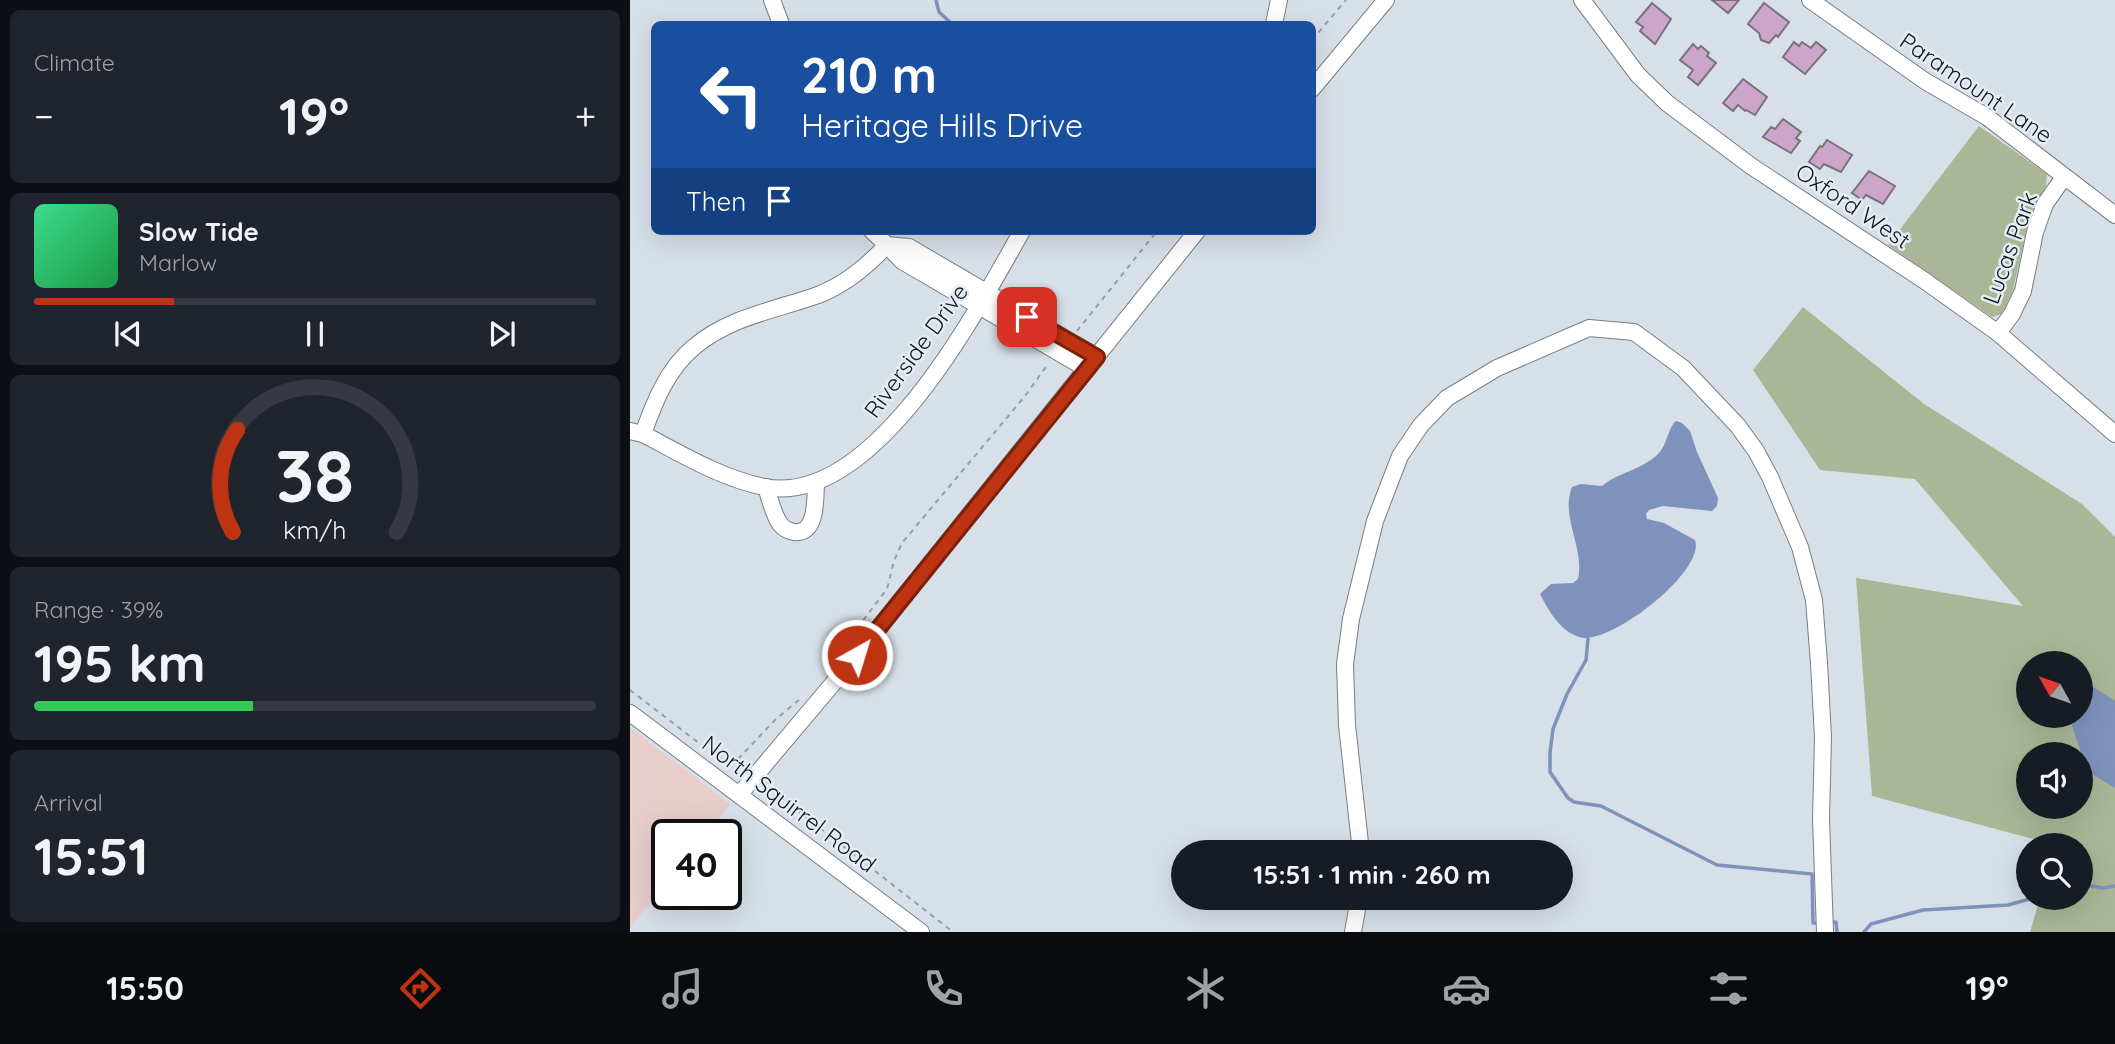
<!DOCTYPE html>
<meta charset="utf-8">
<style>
:root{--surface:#171b24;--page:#20242c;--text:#f1f3f6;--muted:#9ea1a6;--line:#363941;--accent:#be3413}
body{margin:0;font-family:Quicksand,sans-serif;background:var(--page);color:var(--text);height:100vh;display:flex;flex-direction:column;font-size:26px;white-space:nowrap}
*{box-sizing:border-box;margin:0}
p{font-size:23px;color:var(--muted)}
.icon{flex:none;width:38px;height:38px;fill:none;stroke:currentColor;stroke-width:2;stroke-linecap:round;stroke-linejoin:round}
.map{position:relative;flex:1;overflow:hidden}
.drawer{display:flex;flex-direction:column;gap:10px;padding:10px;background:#0d0f14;width:630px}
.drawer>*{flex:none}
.banner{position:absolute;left:21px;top:21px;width:665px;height:214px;border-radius:10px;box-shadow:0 7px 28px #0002;background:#1a4fa0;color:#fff;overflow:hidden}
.needle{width:46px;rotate:310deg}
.tools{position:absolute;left:1386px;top:651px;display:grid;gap:14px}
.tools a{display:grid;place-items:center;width:77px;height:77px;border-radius:50%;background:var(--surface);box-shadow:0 7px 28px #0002;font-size:35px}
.speed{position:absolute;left:21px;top:819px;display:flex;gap:14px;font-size:35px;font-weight:700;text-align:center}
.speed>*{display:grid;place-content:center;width:91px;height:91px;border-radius:50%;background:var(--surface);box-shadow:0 7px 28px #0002;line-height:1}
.speed .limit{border:4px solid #111;border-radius:10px;background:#fff;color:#111}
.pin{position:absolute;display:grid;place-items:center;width:60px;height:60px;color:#fff;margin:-30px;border-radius:14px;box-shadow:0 4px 10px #0006}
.me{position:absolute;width:77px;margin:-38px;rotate:39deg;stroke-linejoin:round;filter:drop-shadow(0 0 5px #0008)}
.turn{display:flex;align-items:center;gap:24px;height:147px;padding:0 35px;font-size:32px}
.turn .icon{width:91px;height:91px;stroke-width:2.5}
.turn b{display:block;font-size:49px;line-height:60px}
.then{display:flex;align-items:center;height:66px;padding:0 35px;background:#0003;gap:14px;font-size:26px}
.big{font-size:52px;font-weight:700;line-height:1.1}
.drawer .card{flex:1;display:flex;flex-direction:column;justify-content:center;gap:10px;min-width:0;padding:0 24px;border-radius:10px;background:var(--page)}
.drawer .dial{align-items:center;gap:0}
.dial svg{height:182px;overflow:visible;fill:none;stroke:var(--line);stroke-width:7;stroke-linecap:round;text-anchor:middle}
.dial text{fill:var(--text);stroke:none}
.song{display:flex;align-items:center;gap:21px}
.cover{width:84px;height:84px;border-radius:10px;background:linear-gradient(135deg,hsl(150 70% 55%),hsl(140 70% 35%))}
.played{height:7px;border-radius:4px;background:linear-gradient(90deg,var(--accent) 25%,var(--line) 25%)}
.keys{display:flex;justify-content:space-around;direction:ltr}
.heat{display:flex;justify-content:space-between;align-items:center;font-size:38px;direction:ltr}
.charge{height:10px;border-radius:5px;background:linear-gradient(90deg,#34c759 39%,var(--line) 0)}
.trip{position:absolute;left:541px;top:840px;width:402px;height:70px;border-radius:35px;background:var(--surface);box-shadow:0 7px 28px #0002;font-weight:700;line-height:70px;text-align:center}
.menu{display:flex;height:112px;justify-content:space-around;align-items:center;background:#090b0e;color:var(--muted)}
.menu .icon{width:49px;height:49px}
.menu .on{color:var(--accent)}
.menu b{font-size:32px;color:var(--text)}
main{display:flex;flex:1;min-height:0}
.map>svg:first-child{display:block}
.education{fill:#e8cdcb}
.green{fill:#abb697;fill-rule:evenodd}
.water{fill:#7e92bb}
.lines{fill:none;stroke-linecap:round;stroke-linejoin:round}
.stream{stroke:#7e92bb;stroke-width:3.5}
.building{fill:#cca6ca;stroke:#7a727a;stroke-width:2}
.minor-casing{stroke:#777e86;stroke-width:18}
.path{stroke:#979ea5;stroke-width:2;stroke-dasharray:5 5;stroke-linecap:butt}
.minor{stroke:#fff;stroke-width:16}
.route-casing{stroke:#7c220c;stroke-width:18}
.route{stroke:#be3413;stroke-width:12}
.labels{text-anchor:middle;stroke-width:5;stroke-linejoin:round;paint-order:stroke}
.street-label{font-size:23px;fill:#15181b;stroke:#e4ecf5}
</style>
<main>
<section class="drawer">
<div class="card"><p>Climate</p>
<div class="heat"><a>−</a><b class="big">19°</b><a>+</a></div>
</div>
<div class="card">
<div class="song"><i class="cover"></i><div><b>Slow Tide</b><p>Marlow</p></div></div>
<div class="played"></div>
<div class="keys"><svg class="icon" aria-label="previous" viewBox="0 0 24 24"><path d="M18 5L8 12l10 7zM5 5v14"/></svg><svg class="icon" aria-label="pause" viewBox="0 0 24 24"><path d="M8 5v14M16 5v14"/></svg><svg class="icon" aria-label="next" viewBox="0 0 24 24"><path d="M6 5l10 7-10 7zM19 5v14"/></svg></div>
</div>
<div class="card dial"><svg viewBox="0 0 100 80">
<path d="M14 69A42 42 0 1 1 86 69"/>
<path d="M14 69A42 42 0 0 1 16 24" stroke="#be3413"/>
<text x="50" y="56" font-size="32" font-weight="700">38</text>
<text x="50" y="72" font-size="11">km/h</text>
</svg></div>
<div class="card"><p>Range · 39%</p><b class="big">195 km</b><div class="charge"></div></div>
<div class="card"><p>Arrival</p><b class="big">15:51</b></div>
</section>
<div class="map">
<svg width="1485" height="932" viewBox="0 0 1485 932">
<rect width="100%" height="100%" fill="#d7dfe8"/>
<path class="education" d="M0,728L100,804L75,835H37V882L0,928Z"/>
<g class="green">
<path d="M1349,126L1417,174L1416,186L1399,218L1383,290L1372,314L1362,317L1258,245Z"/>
<path d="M1173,307L1294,404L1452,504L1485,537V932H1400L1410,898H1451V845H1426L1242,796L1226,578L1393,606L1285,479L1190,470L1123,370ZM1398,663H1451V716H1398ZM1398,754H1451V807H1398Z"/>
</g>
<g class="water">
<path d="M1046,421L1052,423L1060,431L1067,452L1088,498L1087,506L1082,511L1033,506L1019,510L1016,514L1017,519L1034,523L1065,540C1076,571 979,647 949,637C929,630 919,611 910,594L921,584L943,583L948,579C955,548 930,517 942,487L951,484L972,486C987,473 1011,470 1027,455C1038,445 1037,429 1046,421Z"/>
<path d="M1451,679L1485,701V788L1457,771L1439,716H1451Z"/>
</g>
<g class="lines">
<g class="stream">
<path d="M306,0L309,12L322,24"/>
<path d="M958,639L956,660L937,694L923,729L920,753V772L938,798L944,802L971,806L1087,865L1182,874L1183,923H1191"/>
<path d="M1451,884L1473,888L1485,886"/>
<path d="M1199,922H1206L1207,932"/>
<path d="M1234,932L1241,924L1293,910L1378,905L1403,898"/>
</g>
</g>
<g class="building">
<path d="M1082,0H1109L1098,13Z"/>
<path d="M1022,3L1041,19L1025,44L1010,31L1013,27L1006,22Z"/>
<path d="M1134,3L1159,22L1148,37L1146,35L1139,43L1131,40L1129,33L1118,24Z"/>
<path d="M1164,42L1169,46L1172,42L1181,48L1186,42L1196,50L1175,74L1153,57Z"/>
<path d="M1063,44L1068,49L1071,46L1079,53L1077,56L1086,63L1068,85L1058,77L1063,70L1050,60Z"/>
<path d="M1113,79L1137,97L1125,115L1116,110L1115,111L1108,105L1103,111L1093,103Z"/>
<path d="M1153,119L1171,132L1166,138L1170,141L1161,153L1133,137L1141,127L1145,129Z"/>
<path d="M1197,140L1222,155L1211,172L1194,164L1190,169L1179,162L1190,146L1192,147Z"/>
<path d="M1239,171L1265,186L1253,204L1236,195L1232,200L1222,193Z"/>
</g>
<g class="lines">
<g class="minor-casing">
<g id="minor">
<path d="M142,0L151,24"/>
<path d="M952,0L1008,75L1037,103L1121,166L1295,281L1368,333L1485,434"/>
<path d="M1180,0L1295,81L1357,117L1485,215"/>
<path d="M644,24L649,0"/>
<path d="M682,89L756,0"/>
<path d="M1368,333L1382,314L1393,291L1405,232L1415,204L1434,177"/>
<path d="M457,369L272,261L257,245L279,247L467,357"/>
<path d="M0,431L13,434C51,454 91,478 134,487C244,508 347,310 392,231"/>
<path d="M13,434C24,403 37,369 64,347C99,317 146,310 188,295C216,284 237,266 257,245L242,231"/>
<path d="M136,487C140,499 143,514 150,524C154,529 158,531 164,532C188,535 185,497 186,482"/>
<path d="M0,713L291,932"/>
<path d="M109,795L227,655L567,231"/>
<path d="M731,852L717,725L715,664L721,619L745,521L770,456L791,425L817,398L867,368L959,328L1004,332L1053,368L1108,426L1126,451L1140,477L1170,547L1184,600L1189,663L1193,737L1191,819L1195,932"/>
<path d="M723,932L729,898"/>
</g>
</g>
<g class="path">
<path d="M682,40L716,0"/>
<path d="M447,331L527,231"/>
<path d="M203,660L257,589L264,561L272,543L395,396L418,364"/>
<path d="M0,690L87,757L94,760L108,759L116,766"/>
<path d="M108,759L146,719L170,699"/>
<path d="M137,782L167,810L323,932"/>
</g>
<use href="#minor" class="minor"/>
</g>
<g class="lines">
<g class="route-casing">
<path id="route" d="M227,655L467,357L397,317"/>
</g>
<use href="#route" class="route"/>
</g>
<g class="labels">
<g class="street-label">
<text transform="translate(1346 88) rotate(34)" y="8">Paramount Lane</text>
<text transform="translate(1223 206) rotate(34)" y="8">Oxford West</text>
<text transform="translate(1380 248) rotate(-70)" y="8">Lucas Park</text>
<text transform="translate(286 351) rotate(-54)" y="8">Riverside Drive</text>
<text transform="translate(159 804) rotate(37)" y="8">North Squirrel Road</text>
</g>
</g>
</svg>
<div class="tools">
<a><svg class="needle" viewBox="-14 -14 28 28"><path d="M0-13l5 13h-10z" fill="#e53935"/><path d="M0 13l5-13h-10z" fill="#9ea1a6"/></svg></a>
<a><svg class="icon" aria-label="sound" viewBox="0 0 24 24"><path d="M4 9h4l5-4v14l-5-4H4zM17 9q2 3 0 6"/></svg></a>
<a><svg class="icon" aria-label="search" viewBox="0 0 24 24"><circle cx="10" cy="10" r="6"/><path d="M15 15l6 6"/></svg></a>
</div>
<div class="speed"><div class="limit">40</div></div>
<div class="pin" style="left:397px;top:317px;background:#d93025"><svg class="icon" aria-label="arrive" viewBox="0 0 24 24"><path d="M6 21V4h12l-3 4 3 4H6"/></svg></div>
<svg class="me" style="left:227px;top:655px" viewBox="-20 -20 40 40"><circle r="17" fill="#be3413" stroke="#fff" stroke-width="3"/><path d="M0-11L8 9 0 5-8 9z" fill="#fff"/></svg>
<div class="trip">15:51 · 1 min · 260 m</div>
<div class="banner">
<div class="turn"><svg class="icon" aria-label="left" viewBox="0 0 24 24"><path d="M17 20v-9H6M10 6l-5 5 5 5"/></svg><div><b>210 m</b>Heritage Hills Drive</div></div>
<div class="then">Then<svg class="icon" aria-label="arrive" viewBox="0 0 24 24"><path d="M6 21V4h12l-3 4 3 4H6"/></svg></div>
</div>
</div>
</main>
<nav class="menu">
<b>15:50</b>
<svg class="icon on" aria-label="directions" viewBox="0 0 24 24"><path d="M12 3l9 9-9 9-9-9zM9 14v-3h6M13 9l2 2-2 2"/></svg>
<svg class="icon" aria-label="music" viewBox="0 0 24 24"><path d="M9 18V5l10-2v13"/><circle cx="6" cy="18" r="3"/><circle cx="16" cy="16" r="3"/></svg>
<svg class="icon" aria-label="phone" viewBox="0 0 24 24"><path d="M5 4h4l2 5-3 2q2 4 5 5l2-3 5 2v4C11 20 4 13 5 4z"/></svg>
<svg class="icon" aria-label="climate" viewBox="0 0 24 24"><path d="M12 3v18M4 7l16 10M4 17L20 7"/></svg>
<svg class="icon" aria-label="car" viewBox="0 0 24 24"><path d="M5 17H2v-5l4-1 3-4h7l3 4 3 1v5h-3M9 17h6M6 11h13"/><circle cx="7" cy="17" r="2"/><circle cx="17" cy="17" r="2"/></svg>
<svg class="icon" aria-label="filters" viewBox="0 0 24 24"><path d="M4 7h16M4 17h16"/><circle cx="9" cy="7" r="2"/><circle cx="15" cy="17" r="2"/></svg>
<b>19°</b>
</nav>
